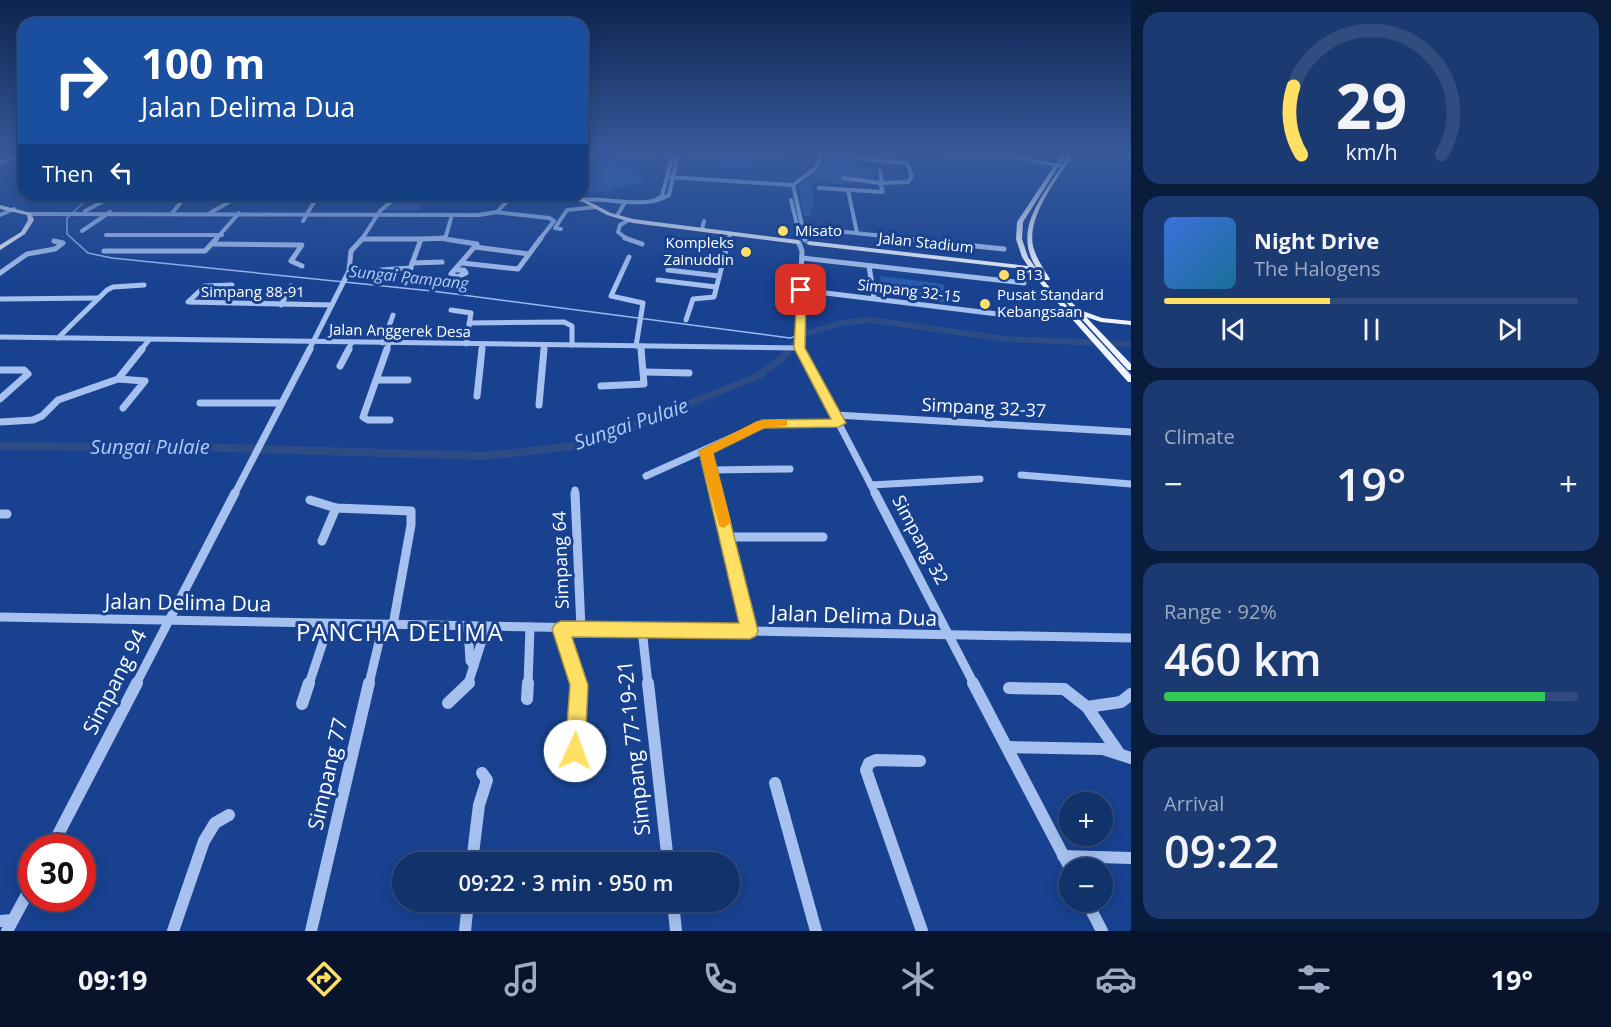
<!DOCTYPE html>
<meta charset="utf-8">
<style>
:root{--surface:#12326c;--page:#1b3a72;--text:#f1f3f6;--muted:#9caac2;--line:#314d7f;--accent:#ffe064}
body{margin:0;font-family:"Open Sans",sans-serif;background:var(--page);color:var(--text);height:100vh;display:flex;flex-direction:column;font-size:22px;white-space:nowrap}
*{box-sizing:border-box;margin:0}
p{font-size:20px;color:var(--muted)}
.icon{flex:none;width:33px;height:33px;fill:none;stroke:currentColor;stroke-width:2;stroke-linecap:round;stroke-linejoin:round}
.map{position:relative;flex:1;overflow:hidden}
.sheet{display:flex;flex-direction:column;gap:12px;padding:12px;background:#0a1c3b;width:480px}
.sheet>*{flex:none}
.top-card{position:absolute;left:18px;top:18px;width:570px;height:183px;border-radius:18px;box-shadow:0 3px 15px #0003,0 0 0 2px var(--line);background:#1a4fa0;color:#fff;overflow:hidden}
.controls{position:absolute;left:1059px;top:792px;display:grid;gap:12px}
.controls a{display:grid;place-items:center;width:54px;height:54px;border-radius:50%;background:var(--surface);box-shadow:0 3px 15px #0003,0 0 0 2px var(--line);font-size:30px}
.speed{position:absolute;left:18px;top:834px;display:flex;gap:12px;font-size:30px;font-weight:700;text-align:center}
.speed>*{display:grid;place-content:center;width:78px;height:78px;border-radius:50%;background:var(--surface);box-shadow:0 3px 15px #0003,0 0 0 2px var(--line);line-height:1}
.speed .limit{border:9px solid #d22;background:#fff;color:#111}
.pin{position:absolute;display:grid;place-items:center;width:51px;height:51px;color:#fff;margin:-26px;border-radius:12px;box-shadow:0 3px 9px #0006}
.me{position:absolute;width:66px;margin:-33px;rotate:2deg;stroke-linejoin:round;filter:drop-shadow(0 0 4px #0008)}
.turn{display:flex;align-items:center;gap:21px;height:126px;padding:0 24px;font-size:27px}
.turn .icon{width:78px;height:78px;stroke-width:2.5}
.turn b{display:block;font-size:42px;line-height:51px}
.then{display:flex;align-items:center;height:57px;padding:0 24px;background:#0003;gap:12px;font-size:22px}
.big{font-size:45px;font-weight:600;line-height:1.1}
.sheet .card{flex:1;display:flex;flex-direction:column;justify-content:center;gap:9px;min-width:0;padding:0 21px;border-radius:18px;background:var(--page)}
.sheet .dial{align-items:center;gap:0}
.dial svg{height:156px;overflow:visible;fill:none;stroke:var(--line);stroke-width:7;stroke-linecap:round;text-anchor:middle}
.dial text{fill:var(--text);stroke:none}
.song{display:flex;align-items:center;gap:18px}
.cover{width:72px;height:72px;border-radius:9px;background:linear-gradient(135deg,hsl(220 70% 55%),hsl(200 70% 35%))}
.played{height:6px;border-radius:3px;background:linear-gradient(90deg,var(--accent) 40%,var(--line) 40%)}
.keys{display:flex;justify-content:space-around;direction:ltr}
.heat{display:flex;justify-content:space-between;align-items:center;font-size:33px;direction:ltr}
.charge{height:9px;border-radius:4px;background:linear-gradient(90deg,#34c759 92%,var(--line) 0)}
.trip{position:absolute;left:392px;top:852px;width:348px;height:60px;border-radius:30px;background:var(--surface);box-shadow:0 3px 15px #0003,0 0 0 2px var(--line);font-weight:600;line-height:60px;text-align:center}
.dock{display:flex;height:96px;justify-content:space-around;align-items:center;background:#07142b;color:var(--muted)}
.dock .icon{width:42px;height:42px}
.dock .active{color:var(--accent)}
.dock b{font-size:27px;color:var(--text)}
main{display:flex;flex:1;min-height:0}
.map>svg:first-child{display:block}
.green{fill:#2b5aae}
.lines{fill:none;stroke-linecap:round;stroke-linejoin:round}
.stream{stroke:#99baf2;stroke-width:1.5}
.river{fill:#2d4c86;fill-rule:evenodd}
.minor-far4{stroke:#a6c1ef;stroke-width:4}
.minor-far3{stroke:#a6c1ef;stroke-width:5}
.minor-far2{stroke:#a6c1ef;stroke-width:7}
.minor-far1{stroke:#a6c1ef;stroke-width:9}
.minor{stroke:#a6c1ef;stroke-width:12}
.major{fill:#eef3ff;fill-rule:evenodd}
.route{fill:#ffe064;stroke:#a69241;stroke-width:1.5}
.slow{fill:#f59e0b}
.poi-dot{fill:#ffe064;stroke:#184290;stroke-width:2}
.labels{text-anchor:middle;stroke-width:6;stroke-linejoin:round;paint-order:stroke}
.far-poi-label{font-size:15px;fill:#fff;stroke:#184290;text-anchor:start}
.far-street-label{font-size:15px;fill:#fff;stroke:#184290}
.far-water-label{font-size:16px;font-style:italic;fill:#b2cbf6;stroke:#184290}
.street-label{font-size:18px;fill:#fff;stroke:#184290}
.water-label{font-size:20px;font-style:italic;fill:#b2cbf6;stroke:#184290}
.near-street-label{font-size:21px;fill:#fff;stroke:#184290}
.near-neighbourhood-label{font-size:24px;letter-spacing:1.5px;fill:#fff;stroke:#184290}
</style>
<main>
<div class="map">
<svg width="1131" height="931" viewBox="0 0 1131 931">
<rect width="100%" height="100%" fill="#184290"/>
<g class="green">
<path d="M618,154H656L653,164L615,161Z"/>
<path d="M689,154H811L812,156C804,155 795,154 788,154C777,155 771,161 762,164C742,170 704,170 689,154Z"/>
<path d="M829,154L848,156L850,162L876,172L873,180L854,182L850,185L815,181L812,184L814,200L810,216H803L799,185L824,165Z"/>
<path d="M990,154L1021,160V163L920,155Z"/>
<path d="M609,162L631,166L634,173L646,174L642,184L630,183C617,193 598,194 582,189L584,167L592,163Z"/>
<path d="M389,195H424L419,210H382Z"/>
<path d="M880,276L943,284L949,303L883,295Z"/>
</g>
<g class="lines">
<path class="stream" d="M92,195L67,218V234L88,253L112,258L432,291L790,338L804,334"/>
<path class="river" d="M870,317L1006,336L1131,341V347L1006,342L870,323L843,326L807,336L784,361L762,378L620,436L574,450L485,460L224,452L0,450V442L224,444L485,452L573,442L612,430L754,374L778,357L801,332L842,320Z"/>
<g class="minor-far4">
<path d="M13,154L21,155"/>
<path d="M582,158L602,154"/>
<path d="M854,158L907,163L912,176L908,182L880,183"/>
<path d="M880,171L882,183"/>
<path d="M668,177L793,185L816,168L822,154"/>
<path d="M793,185L805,239"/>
<path d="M819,188L883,192L880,183L843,178"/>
<path d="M848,190L857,233"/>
<path d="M547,195L554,197L550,201"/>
<path d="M657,199L662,196L673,154"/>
<path d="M581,200C608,197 645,210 669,195L678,154"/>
<path d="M791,200L798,229"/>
<path d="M85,211L115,195"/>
<path d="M173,212L187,195"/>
<path d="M495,212L549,218L554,221L540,239"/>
<path d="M210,213L241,195"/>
<path d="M29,214L479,215L497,212L513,195"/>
<path d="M618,214L624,204"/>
<path d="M0,215L14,209"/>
<path d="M303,221L318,195"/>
<path d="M798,227L912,239"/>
<path d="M561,229L555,228L567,210L596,207"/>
<path d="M702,229L704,221"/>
<path d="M82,231L110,212"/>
<path d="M106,235H222"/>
<path d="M216,239L239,213"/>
<path d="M362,239H421"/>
<path d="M362,239L380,211L393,200L394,195"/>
<path d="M421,239H445L452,215"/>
<path d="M627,239L618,232L620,225L629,220"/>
<path d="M729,239L730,235"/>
</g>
<g class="minor-far3">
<path d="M625,238L642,244"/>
<path d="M804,238L805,240"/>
<path d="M898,238L1004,249"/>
<path d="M362,239H421"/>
<path d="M445,239L477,244L451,274L457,277L466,273L464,270H457"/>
<path d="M699,242L728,245"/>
<path d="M799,243L802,251L798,334L801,350"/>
<path d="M213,244L302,245L291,261L302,266"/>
<path d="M475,247L529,254"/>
<path d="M104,251H205L217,238"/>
<path d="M629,257L611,296L643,303L636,346"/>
<path d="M687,258L724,262"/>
<path d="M802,258L1024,283"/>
<path d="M412,263L442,262"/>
<path d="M462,263L518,269L541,238"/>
<path d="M869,266L874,298"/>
<path d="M381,270L411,268"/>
<path d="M668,270L719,276"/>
<path d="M0,273L27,254L55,249L63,243L54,241"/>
<path d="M658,280L716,287"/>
<path d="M405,283L421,239L445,238"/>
<path d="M232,285L205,286L188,302L332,305"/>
<path d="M801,290L1014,316"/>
<path d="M0,299L99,298"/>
<path d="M281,305L291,286"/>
<path d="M451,310L471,313L466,344"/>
<path d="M686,320L693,299L714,297L729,238"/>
<path d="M469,323L564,322L572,326V345"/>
<path d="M0,337L799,348"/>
<path d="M58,338L107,290L113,287L144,285"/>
<path d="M383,343L393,315"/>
<path d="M641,346L642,350"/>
<path d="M141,350L149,340"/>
<path d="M309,350L349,271L351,251L363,238"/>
<path d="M348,350L352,342"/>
<path d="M387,350L389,343"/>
<path d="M482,350L483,344"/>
<path d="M544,350V345"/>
</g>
<g class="minor-far2">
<path d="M387,349L363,417L368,420H390"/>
<path d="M800,349L876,495"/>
<path d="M340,366L349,349"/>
<path d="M0,370H24L28,374L0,399"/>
<path d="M645,372L689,373"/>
<path d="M118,379L145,381L123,408"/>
<path d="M377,380H408"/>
<path d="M601,386L644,384L641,349"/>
<path d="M477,396L482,349"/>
<path d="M200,403H281"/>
<path d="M539,405L544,349"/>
<path d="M836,415L1131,432"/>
<path d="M0,422L33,420L42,416L58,400L118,379L142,349"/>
<path d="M706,451L717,495"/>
<path d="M712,470L790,469"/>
<path d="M1021,475L1131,484"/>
<path d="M646,476L762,424L839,423"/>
<path d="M871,485L980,479"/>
<path d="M575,490V495"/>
<path d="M234,495L310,349"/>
</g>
<g class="minor-far1">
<path d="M575,493L581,628"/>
<path d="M716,493L750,631"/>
<path d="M875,493L974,684"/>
<path d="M310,500L336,508L411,511V525L393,625"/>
<path d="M0,514H7"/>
<path d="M727,537H823"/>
<path d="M322,541L336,508"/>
<path d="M0,617L1131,638"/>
<path d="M468,628L470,661L474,666"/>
<path d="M561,629L579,684"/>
<path d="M642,629L648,684"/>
<path d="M136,684L235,493"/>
<path d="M309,684L329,624"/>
<path d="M369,684L383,625"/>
<path d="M468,684L486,628"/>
<path d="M528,684L530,627"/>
</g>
<g class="minor">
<path d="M648,683L668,862"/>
<path d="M973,683L1070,868"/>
<path d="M1009,688L1064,689L1087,707L1121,702L1131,694"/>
<path d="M527,699L528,683"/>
<path d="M448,703L469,683"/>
<path d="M302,704L309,683"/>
<path d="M1087,707L1119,753"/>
<path d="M1008,747L1103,749L1131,758"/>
<path d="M575,751L578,683"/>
<path d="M920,761L876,760L869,763L866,770L922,931"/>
<path d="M775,783L816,931"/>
<path d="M51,848L137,683"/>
<path d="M1063,856L1131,858"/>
<path d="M472,862L479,805L487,780L482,773"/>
<path d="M673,902L676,931"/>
<path d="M1087,902L1102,931"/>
<path d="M0,921L13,920"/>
<path d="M7,931L32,885"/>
<path d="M173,931L204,841L215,823L229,815"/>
<path d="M311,931L369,683"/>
<path d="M465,931L468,902"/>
</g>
<g class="major">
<path d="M21,154H24V155L0,164V161Z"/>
<path d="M994,154H1001L1056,164L1062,154H1066L1060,164L1062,165L1069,154H1073C1058,179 1027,215 1033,246C1036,258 1043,268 1050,279L1049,280H1045L1037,271L1044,281L1131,375V382H1128L1040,283L1031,270L809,245L806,243L809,241L1028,266L1022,257L1016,239L1017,222L1054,166ZM1058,167H1061C1041,198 1013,230 1036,267H1035L1028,257L1022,239L1023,222Z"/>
<path d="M570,195H576L611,213L633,219L798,240L801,242L798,244L633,223L607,215Z"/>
<path d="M0,205L31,213L34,220L25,234L0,250V245L21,232L28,220L27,215L0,209Z"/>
<path d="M1069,300L1080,310L1102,318L1131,321V325L1101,322L1086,317L1131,364V370H1128L1067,303L1066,302Z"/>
</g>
</g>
<linearGradient id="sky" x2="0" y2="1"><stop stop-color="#0d244f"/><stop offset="0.54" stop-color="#375a9c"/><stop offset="1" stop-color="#375a9c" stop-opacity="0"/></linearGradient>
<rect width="1131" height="284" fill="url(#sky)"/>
<path class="route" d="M801,287L806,290L805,348L846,423L839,427L764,428L713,453L758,631L756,636L750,639L572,637L588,685L585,751L582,758L575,761L568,758L565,751L570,685L552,629L555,624L561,621L739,623L699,451L762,420L831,419L794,348L797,290Z"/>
<path class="slow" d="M782,419L787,420V426L764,428L713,453L731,522L724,528L719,526L699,451L757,421Z"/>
<g class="poi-dot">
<circle cx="783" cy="231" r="6"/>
<circle cx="746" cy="252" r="6"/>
<circle cx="1004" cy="275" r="6"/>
<circle cx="985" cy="304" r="6"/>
</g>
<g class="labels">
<g class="far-poi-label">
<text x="795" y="236">Misato</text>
<text x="734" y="248" text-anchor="end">Kompleks<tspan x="734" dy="17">Zainuddin</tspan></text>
<text x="1016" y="280">B13</text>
<text x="997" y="300">Pusat Standard<tspan x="997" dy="17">Kebangsaan</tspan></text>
</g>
<g class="far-street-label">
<text transform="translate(926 243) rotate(6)" y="5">Jalan Stadium</text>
<text transform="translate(909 291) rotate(7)" y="5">Simpang 32-15</text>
<text x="253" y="297">Simpang 88-91</text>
<text transform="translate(400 331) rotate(1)" y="5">Jalan Anggerek Desa</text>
</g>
<g class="far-water-label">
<text transform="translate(409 277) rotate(6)" y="6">Sungai Pampang</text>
</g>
<g class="street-label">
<text transform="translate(984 408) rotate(3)" y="6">Simpang 32-37</text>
<text transform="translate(920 540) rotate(62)" y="6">Simpang 32</text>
<text transform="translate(561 560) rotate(-92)" y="6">Simpang 64</text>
</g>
<g class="water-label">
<text transform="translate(631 424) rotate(-19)" y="7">Sungai Pulaie</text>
<text x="150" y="454">Sungai Pulaie</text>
</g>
<g class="near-street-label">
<text transform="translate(188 603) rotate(1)" y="7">Jalan Delima Dua</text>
<text transform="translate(854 616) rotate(2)" y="7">Jalan Delima Dua</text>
<text transform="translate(115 682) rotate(-63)" y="7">Simpang 94</text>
<text transform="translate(634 748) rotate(-96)" y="7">Simpang 77-19-21</text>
<text transform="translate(328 774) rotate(-77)" y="7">Simpang 77</text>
</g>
<g class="near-neighbourhood-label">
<text x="400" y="641">PANCHA DELIMA</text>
</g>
</g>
</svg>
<div class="controls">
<a>+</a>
<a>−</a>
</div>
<div class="speed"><div class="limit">30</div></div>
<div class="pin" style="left:801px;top:290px;background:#d93025"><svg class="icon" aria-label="arrive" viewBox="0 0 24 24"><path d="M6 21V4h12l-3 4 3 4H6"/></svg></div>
<svg class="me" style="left:575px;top:751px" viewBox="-20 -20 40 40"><circle r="19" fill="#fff"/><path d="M0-13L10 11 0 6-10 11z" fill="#ffe064"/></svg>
<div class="trip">09:22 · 3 min · 950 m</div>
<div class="top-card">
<div class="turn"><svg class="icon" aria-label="right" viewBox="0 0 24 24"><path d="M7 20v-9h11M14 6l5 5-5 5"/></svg><div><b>100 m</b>Jalan Delima Dua</div></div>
<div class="then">Then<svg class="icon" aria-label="left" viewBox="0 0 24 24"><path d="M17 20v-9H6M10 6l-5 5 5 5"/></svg></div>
</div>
</div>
<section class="sheet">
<div class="card dial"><svg viewBox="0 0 100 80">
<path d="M14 69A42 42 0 1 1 86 69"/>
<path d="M14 69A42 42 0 0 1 10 34" stroke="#ffe064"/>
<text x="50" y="56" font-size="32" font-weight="700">29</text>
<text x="50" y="72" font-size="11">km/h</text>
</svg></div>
<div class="card">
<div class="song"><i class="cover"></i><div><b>Night Drive</b><p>The Halogens</p></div></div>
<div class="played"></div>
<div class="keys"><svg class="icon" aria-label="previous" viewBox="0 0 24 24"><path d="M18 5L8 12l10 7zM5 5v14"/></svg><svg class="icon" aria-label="pause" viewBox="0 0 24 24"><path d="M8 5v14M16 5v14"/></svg><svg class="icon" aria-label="next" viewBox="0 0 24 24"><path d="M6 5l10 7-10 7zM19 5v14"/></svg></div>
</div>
<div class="card"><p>Climate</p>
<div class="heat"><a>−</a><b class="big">19°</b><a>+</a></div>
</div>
<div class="card"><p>Range · 92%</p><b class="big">460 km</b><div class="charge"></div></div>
<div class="card"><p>Arrival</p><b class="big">09:22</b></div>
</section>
</main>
<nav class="dock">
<b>09:19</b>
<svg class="icon active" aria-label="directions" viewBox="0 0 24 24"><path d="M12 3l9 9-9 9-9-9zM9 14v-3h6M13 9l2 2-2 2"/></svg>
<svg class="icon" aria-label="music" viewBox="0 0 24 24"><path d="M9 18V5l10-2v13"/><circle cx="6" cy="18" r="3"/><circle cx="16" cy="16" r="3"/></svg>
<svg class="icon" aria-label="phone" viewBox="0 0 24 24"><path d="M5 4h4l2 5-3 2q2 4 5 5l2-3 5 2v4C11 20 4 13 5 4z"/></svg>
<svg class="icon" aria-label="climate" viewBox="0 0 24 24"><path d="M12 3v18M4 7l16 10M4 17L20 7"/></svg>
<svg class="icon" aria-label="car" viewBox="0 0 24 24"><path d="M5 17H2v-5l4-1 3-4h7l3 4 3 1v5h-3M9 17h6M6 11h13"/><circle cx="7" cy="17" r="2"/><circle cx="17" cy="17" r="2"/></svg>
<svg class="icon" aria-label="filters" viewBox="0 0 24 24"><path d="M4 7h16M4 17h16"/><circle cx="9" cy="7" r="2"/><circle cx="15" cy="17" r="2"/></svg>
<b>19°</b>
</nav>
